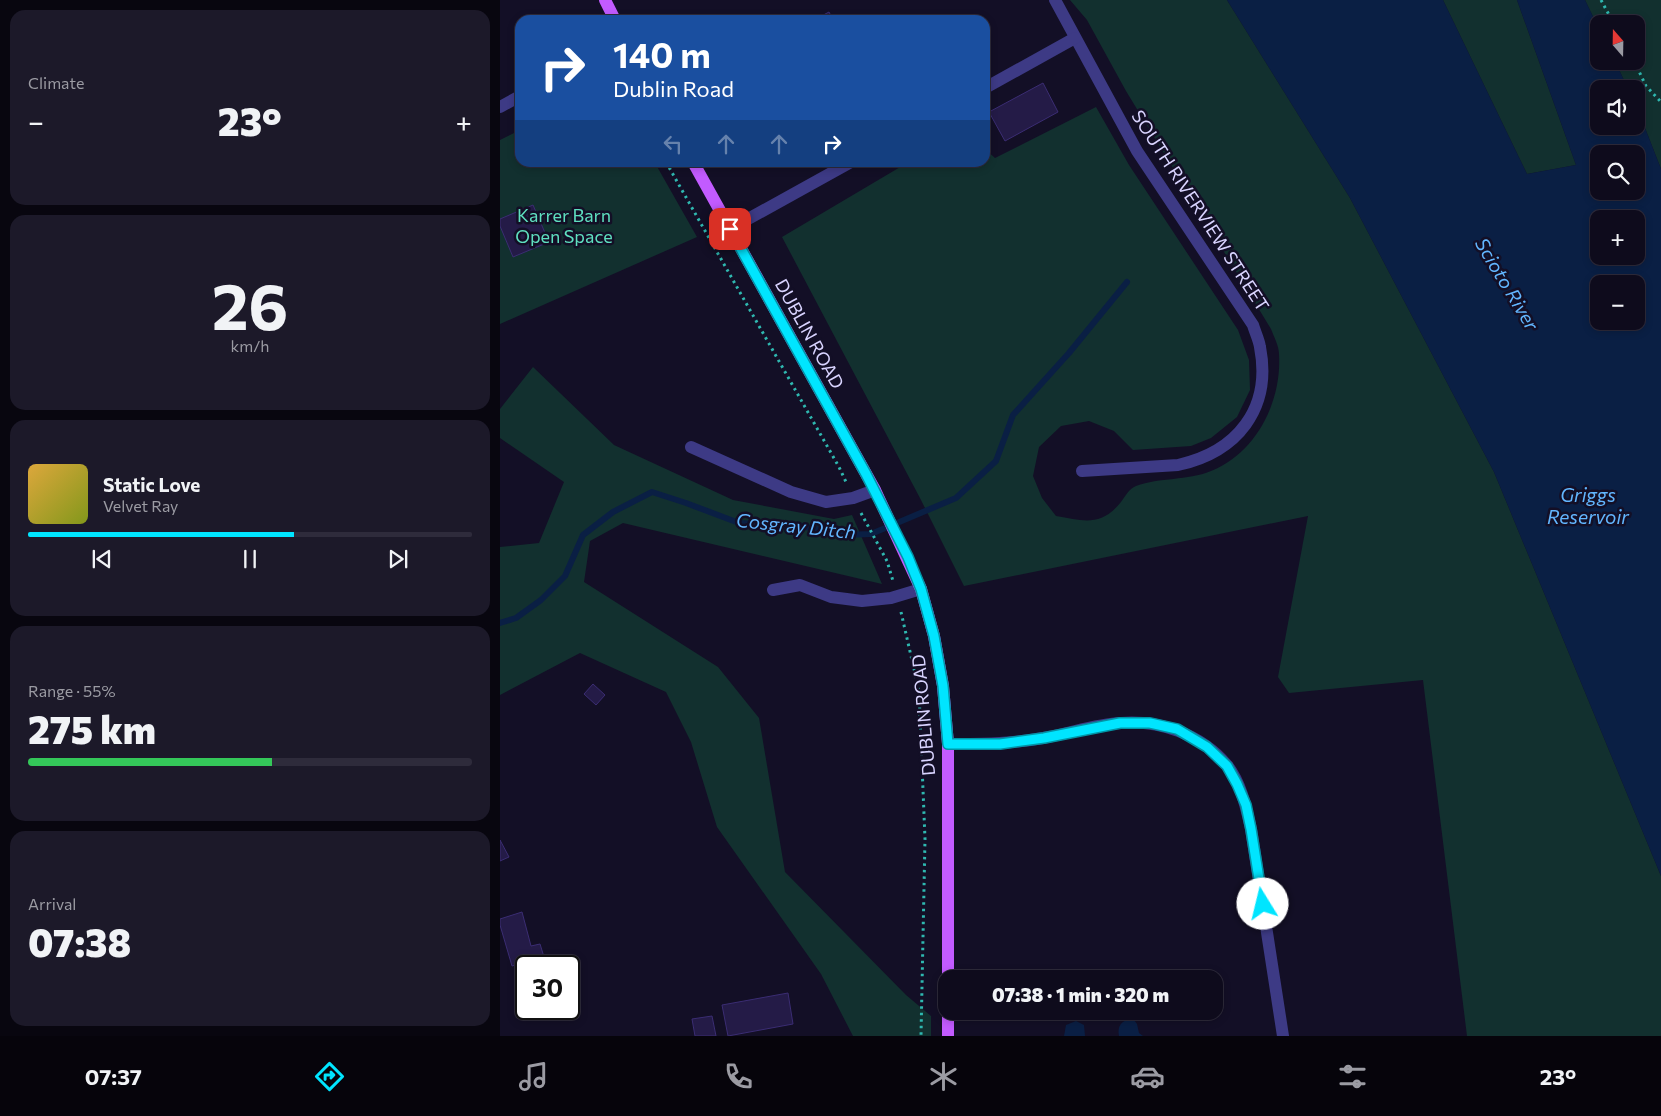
<!DOCTYPE html>
<meta charset="utf-8">
<style>
:root{--surface:#0e0b1c;--page:#1c1929;--text:#f1f3f6;--muted:#9b9ba3;--line:#2e2b3b;--accent:#00e5ff}
body{margin:0;font-family:Commissioner,sans-serif;background:var(--page);color:var(--text);height:100vh;display:flex;flex-direction:column;font-size:19px;white-space:nowrap}
*{box-sizing:border-box;margin:0}
p{font-size:16px;color:var(--muted)}
.icon{flex:none;width:28px;height:28px;fill:none;stroke:currentColor;stroke-width:2;stroke-linecap:round;stroke-linejoin:round}
.map{position:relative;flex:1;overflow:hidden}
.details{display:flex;flex-direction:column;gap:10px;padding:10px;background:#08060f;width:500px}
.details>*{flex:none}
.hud{position:absolute;left:15px;top:15px;width:475px;height:152px;border-radius:15px;box-shadow:0 2px 8px #0003,0 0 0 1px var(--line);background:#1a4fa0;color:#fff;overflow:hidden}
.needle{width:32px;rotate:340deg}
.fabs{position:absolute;left:1090px;top:15px;display:grid;gap:10px}
.fabs a{display:grid;place-items:center;width:55px;height:55px;border-radius:10px;background:var(--surface);box-shadow:0 2px 8px #0003,0 0 0 1px var(--line);font-size:25px}
.speed{position:absolute;left:15px;top:955px;display:flex;gap:10px;font-size:25px;font-weight:700;text-align:center}
.speed>*{display:grid;place-content:center;width:65px;height:65px;border-radius:50%;background:var(--surface);box-shadow:0 2px 8px #0003,0 0 0 1px var(--line);line-height:1}
.speed .limit{border:2px solid #111;border-radius:8px;background:#fff;color:#111}
.pin{position:absolute;display:grid;place-items:center;width:42px;height:42px;color:#fff;margin:-21px;border-radius:10px;box-shadow:0 2px 8px #0006}
.me{position:absolute;width:55px;margin:-28px;rotate:351deg;stroke-linejoin:round;filter:drop-shadow(0 0 4px #0008)}
.turn{display:flex;align-items:center;gap:18px;height:105px;padding:0 15px;font-size:22px}
.turn .icon{width:65px;height:65px;stroke-width:2.5}
.turn b{display:block;font-size:35px;line-height:42px}
.lanes{display:flex;align-items:center;height:48px;padding:0 15px;background:#0003;justify-content:center;gap:25px;direction:ltr}
.lanes .off{opacity:.35}
.big{font-size:38px;font-weight:800;line-height:1.1}
.details .card{flex:1;display:flex;flex-direction:column;justify-content:center;gap:8px;min-width:0;padding:0 18px;border-radius:15px;background:var(--page)}
.details .dial{align-items:center;gap:0}
.dial b{font-size:65px;line-height:1}
.song{display:flex;align-items:center;gap:15px}
.cover{width:60px;height:60px;border-radius:8px;background:linear-gradient(135deg,hsl(40 70% 55%),hsl(70 70% 35%))}
.played{height:5px;border-radius:2px;background:linear-gradient(90deg,var(--accent) 60%,var(--line) 60%)}
.keys{display:flex;justify-content:space-around;direction:ltr}
.heat{display:flex;justify-content:space-between;align-items:center;font-size:28px;direction:ltr}
.charge{height:8px;border-radius:4px;background:linear-gradient(90deg,#34c759 55%,var(--line) 0)}
.trip{position:absolute;left:438px;top:970px;width:285px;height:50px;border-radius:15px;background:var(--surface);box-shadow:0 2px 8px #0003,0 0 0 1px var(--line);font-weight:800;line-height:50px;text-align:center}
.tab-bar{display:flex;height:80px;justify-content:space-around;align-items:center;background:#06040b;color:var(--muted)}
.tab-bar .icon{width:35px;height:35px}
.tab-bar .selected{color:var(--accent)}
.tab-bar b{font-size:22px;color:var(--text)}
main{display:flex;flex:1;min-height:0}
.map>svg:first-child{display:block}
.green{fill:#12302f}
.water{fill:#0a1f44;fill-rule:evenodd}
.lines{fill:none;stroke-linecap:round;stroke-linejoin:round}
.stream{stroke:#0a1f44;stroke-width:6}
.building{fill:#241b47;stroke:#3b2d73}
.path{stroke:#2fb8b0;stroke-width:3;stroke-dasharray:2.5 4;stroke-linecap:butt}
.minor{stroke:#3d3a85;stroke-width:12}
.major{stroke:#c25bff;stroke-width:12}
.route-casing{stroke:#0095a6;stroke-width:12}
.route{stroke:#00e5ff;stroke-width:9}
.labels{text-anchor:middle;stroke-width:5;stroke-linejoin:round;paint-order:stroke}
.street-label{font-size:18px;fill:#d9d4ff;stroke:#130f26}
.park-label{font-size:18px;fill:#5fe0c0;stroke:#130f26}
.water-label{font-size:19px;font-style:italic;fill:#62b6ff;stroke:#130f26}
</style>
<main>
<section class="details">
<div class="card"><p>Climate</p>
<div class="heat"><a>−</a><b class="big">23°</b><a>+</a></div>
</div>
<div class="card dial"><b>26</b><p>km/h</p></div>
<div class="card">
<div class="song"><i class="cover"></i><div><b>Static Love</b><p>Velvet Ray</p></div></div>
<div class="played"></div>
<div class="keys"><svg class="icon" aria-label="previous" viewBox="0 0 24 24"><path d="M18 5L8 12l10 7zM5 5v14"/></svg><svg class="icon" aria-label="pause" viewBox="0 0 24 24"><path d="M8 5v14M16 5v14"/></svg><svg class="icon" aria-label="next" viewBox="0 0 24 24"><path d="M6 5l10 7-10 7zM19 5v14"/></svg></div>
</div>
<div class="card"><p>Range · 55%</p><b class="big">275 km</b><div class="charge"></div></div>
<div class="card"><p>Arrival</p><b class="big">07:38</b></div>
</section>
<div class="map">
<svg width="1161" height="1036" viewBox="0 0 1161 1036">
<rect width="100%" height="100%" fill="#130f26"/>
<g class="green">
<path d="M570,0H727L850,198L994,472L1161,876V1036H967L923,680L789,693L778,677L808,516L464,586L421,500L282,237L407,163L485,162V149L495,158L596,107L629,165L738,330L749,360L750,390L737,417L711,438L691,446L633,450L614,431L589,421L561,426L539,447L533,476L542,498L556,516C584,521 601,527 621,502C626,495 629,489 636,486C660,477 687,481 711,471C756,453 782,402 779,354C779,346 774,337 771,329L626,91L587,20Z"/>
<path d="M943,0H1017L1076,165L1027,174Z"/>
<path d="M1085,0H1161V169L1136,105V89H1128L1115,61H1136V24H1099V29Z"/>
<path d="M20,130V162L155,163L197,237L0,324V140Z"/>
<path d="M33,367L114,445L233,500L334,519L352,515L382,584L123,523L90,541L84,582L218,667L259,718L285,872L406,995L431,1016V1036H353L321,974L217,827L191,742L166,692L80,653L0,695V547L39,543L64,482L0,438V409Z"/>
</g>
<g class="water">
<path d="M727,0H943L1027,174L1076,165L1017,0H1085L1099,29V61H1115L1128,89H1099V126H1136V105L1161,169V876L994,472L850,198ZM1099,154H1136V191H1099ZM1099,219H1136V256H1099ZM1099,284H1136V321H1099Z"/>
<path d="M631,1019L634,1020L637,1024L639,1033L643,1036H619C617,1026 621,1021 631,1019Z"/>
<path d="M576,1021L584,1025L585,1036H564L566,1025Z"/>
</g>
<g class="lines">
<path class="stream" d="M0,623L16,618L41,600L65,576L83,535L113,512L152,492L186,503L239,523L301,526L343,535L371,534L456,498L496,461L513,415L569,353L627,282"/>
</g>
<g class="building">
<path d="M329,12L333,20H314Z"/>
<path d="M543,83L558,112L505,141L489,112Z"/>
<path d="M33,205L49,242L13,257L0,226V219Z"/>
<path d="M93,684L105,695L96,705L84,694Z"/>
<path d="M0,840L9,857L0,861Z"/>
<path d="M22,912L31,946L40,944L44,957L12,966L0,925V919Z"/>
<path d="M288,993L293,1024L228,1036L222,1005Z"/>
<path d="M212,1016L216,1036H195L192,1019Z"/>
</g>
<g class="lines">
<g class="path">
<path d="M1101,0L1114,24"/>
<path d="M1134,61L1146,86L1161,102"/>
<path d="M166,162L339,467L346,482"/>
<path d="M361,513L387,561L393,581"/>
<path d="M401,612L419,691L425,839L421,1036"/>
</g>
<g class="minor">
<path d="M555,0L637,151L753,325C755,332 759,340 760,347C772,409 737,452 678,465L582,471"/>
<path d="M485,88L575,38"/>
<path d="M0,107L20,96"/>
<path d="M230,229L351,162"/>
<path d="M191,447L291,492L326,502L353,498L375,490"/>
<path d="M273,590L300,585L331,597L362,601L391,598L421,589"/>
<path d="M448,744C480,744 511,744 543,738C569,734 595,724 621,723C660,720 701,734 727,765C741,783 746,807 751,829L783,1036"/>
</g>
<g class="major">
<path d="M105,0L115,20"/>
<path d="M193,162L375,490L421,589L434,636L443,686L448,744V979"/>
<path d="M448,1011V1036"/>
</g>
</g>
<g class="lines">
<g class="route-casing">
<path id="route" d="M230,229L366,474L408,557L421,589L434,636L443,686L448,744H500L544,738L620,723H650L677,729L707,747L727,766L737,784L746,805L751,829L763,904"/>
</g>
<use href="#route" class="route"/>
</g>
<g class="labels">
<g class="street-label">
<text transform="translate(700 211) rotate(57)" y="6">SOUTH RIVERVIEW STREET</text>
<text transform="translate(309 334) rotate(61)" y="6">DUBLIN ROAD</text>
<text transform="translate(424 715) rotate(-95)" y="6">DUBLIN ROAD</text>
</g>
<g class="park-label">
<text x="64" y="222">Karrer Barn<tspan x="64" dy="21">Open Space</tspan></text>
</g>
<g class="water-label">
<text transform="translate(1007 284) rotate(59)" y="7">Scioto River</text>
<text x="1088" y="502">Griggs<tspan x="1088" dy="22">Reservoir</tspan></text>
<text transform="translate(296 526) rotate(6)" y="7">Cosgray Ditch</text>
</g>
</g>
</svg>
<div class="fabs">
<a><svg class="needle" viewBox="-14 -14 28 28"><path d="M0-13l5 13h-10z" fill="#e53935"/><path d="M0 13l5-13h-10z" fill="#9b9ba3"/></svg></a>
<a><svg class="icon" aria-label="sound" viewBox="0 0 24 24"><path d="M4 9h4l5-4v14l-5-4H4zM17 9q2 3 0 6"/></svg></a>
<a><svg class="icon" aria-label="search" viewBox="0 0 24 24"><circle cx="10" cy="10" r="6"/><path d="M15 15l6 6"/></svg></a>
<a>+</a>
<a>−</a>
</div>
<div class="speed"><div class="limit">30</div></div>
<div class="pin" style="left:230px;top:229px;background:#d93025"><svg class="icon" aria-label="arrive" viewBox="0 0 24 24"><path d="M6 21V4h12l-3 4 3 4H6"/></svg></div>
<svg class="me" style="left:763px;top:904px" viewBox="-20 -20 40 40"><circle r="19" fill="#fff"/><path d="M0-13L10 11 0 6-10 11z" fill="#00e5ff"/></svg>
<div class="trip">07:38 · 1 min · 320 m</div>
<div class="hud">
<div class="turn"><svg class="icon" aria-label="right" viewBox="0 0 24 24"><path d="M7 20v-9h11M14 6l5 5-5 5"/></svg><div><b>140 m</b>Dublin Road</div></div>
<div class="lanes"><svg class="icon off" aria-label="left" viewBox="0 0 24 24"><path d="M17 20v-9H6M10 6l-5 5 5 5"/></svg><svg class="icon off" aria-label="ahead" viewBox="0 0 24 24"><path d="M12 20V5M6 11l6-6 6 6"/></svg><svg class="icon off" aria-label="ahead" viewBox="0 0 24 24"><path d="M12 20V5M6 11l6-6 6 6"/></svg><svg class="icon" aria-label="right" viewBox="0 0 24 24"><path d="M7 20v-9h11M14 6l5 5-5 5"/></svg></div>
</div>
</div>
</main>
<nav class="tab-bar">
<b>07:37</b>
<svg class="icon selected" aria-label="directions" viewBox="0 0 24 24"><path d="M12 3l9 9-9 9-9-9zM9 14v-3h6M13 9l2 2-2 2"/></svg>
<svg class="icon" aria-label="music" viewBox="0 0 24 24"><path d="M9 18V5l10-2v13"/><circle cx="6" cy="18" r="3"/><circle cx="16" cy="16" r="3"/></svg>
<svg class="icon" aria-label="phone" viewBox="0 0 24 24"><path d="M5 4h4l2 5-3 2q2 4 5 5l2-3 5 2v4C11 20 4 13 5 4z"/></svg>
<svg class="icon" aria-label="climate" viewBox="0 0 24 24"><path d="M12 3v18M4 7l16 10M4 17L20 7"/></svg>
<svg class="icon" aria-label="car" viewBox="0 0 24 24"><path d="M5 17H2v-5l4-1 3-4h7l3 4 3 1v5h-3M9 17h6M6 11h13"/><circle cx="7" cy="17" r="2"/><circle cx="17" cy="17" r="2"/></svg>
<svg class="icon" aria-label="filters" viewBox="0 0 24 24"><path d="M4 7h16M4 17h16"/><circle cx="9" cy="7" r="2"/><circle cx="15" cy="17" r="2"/></svg>
<b>23°</b>
</nav>
